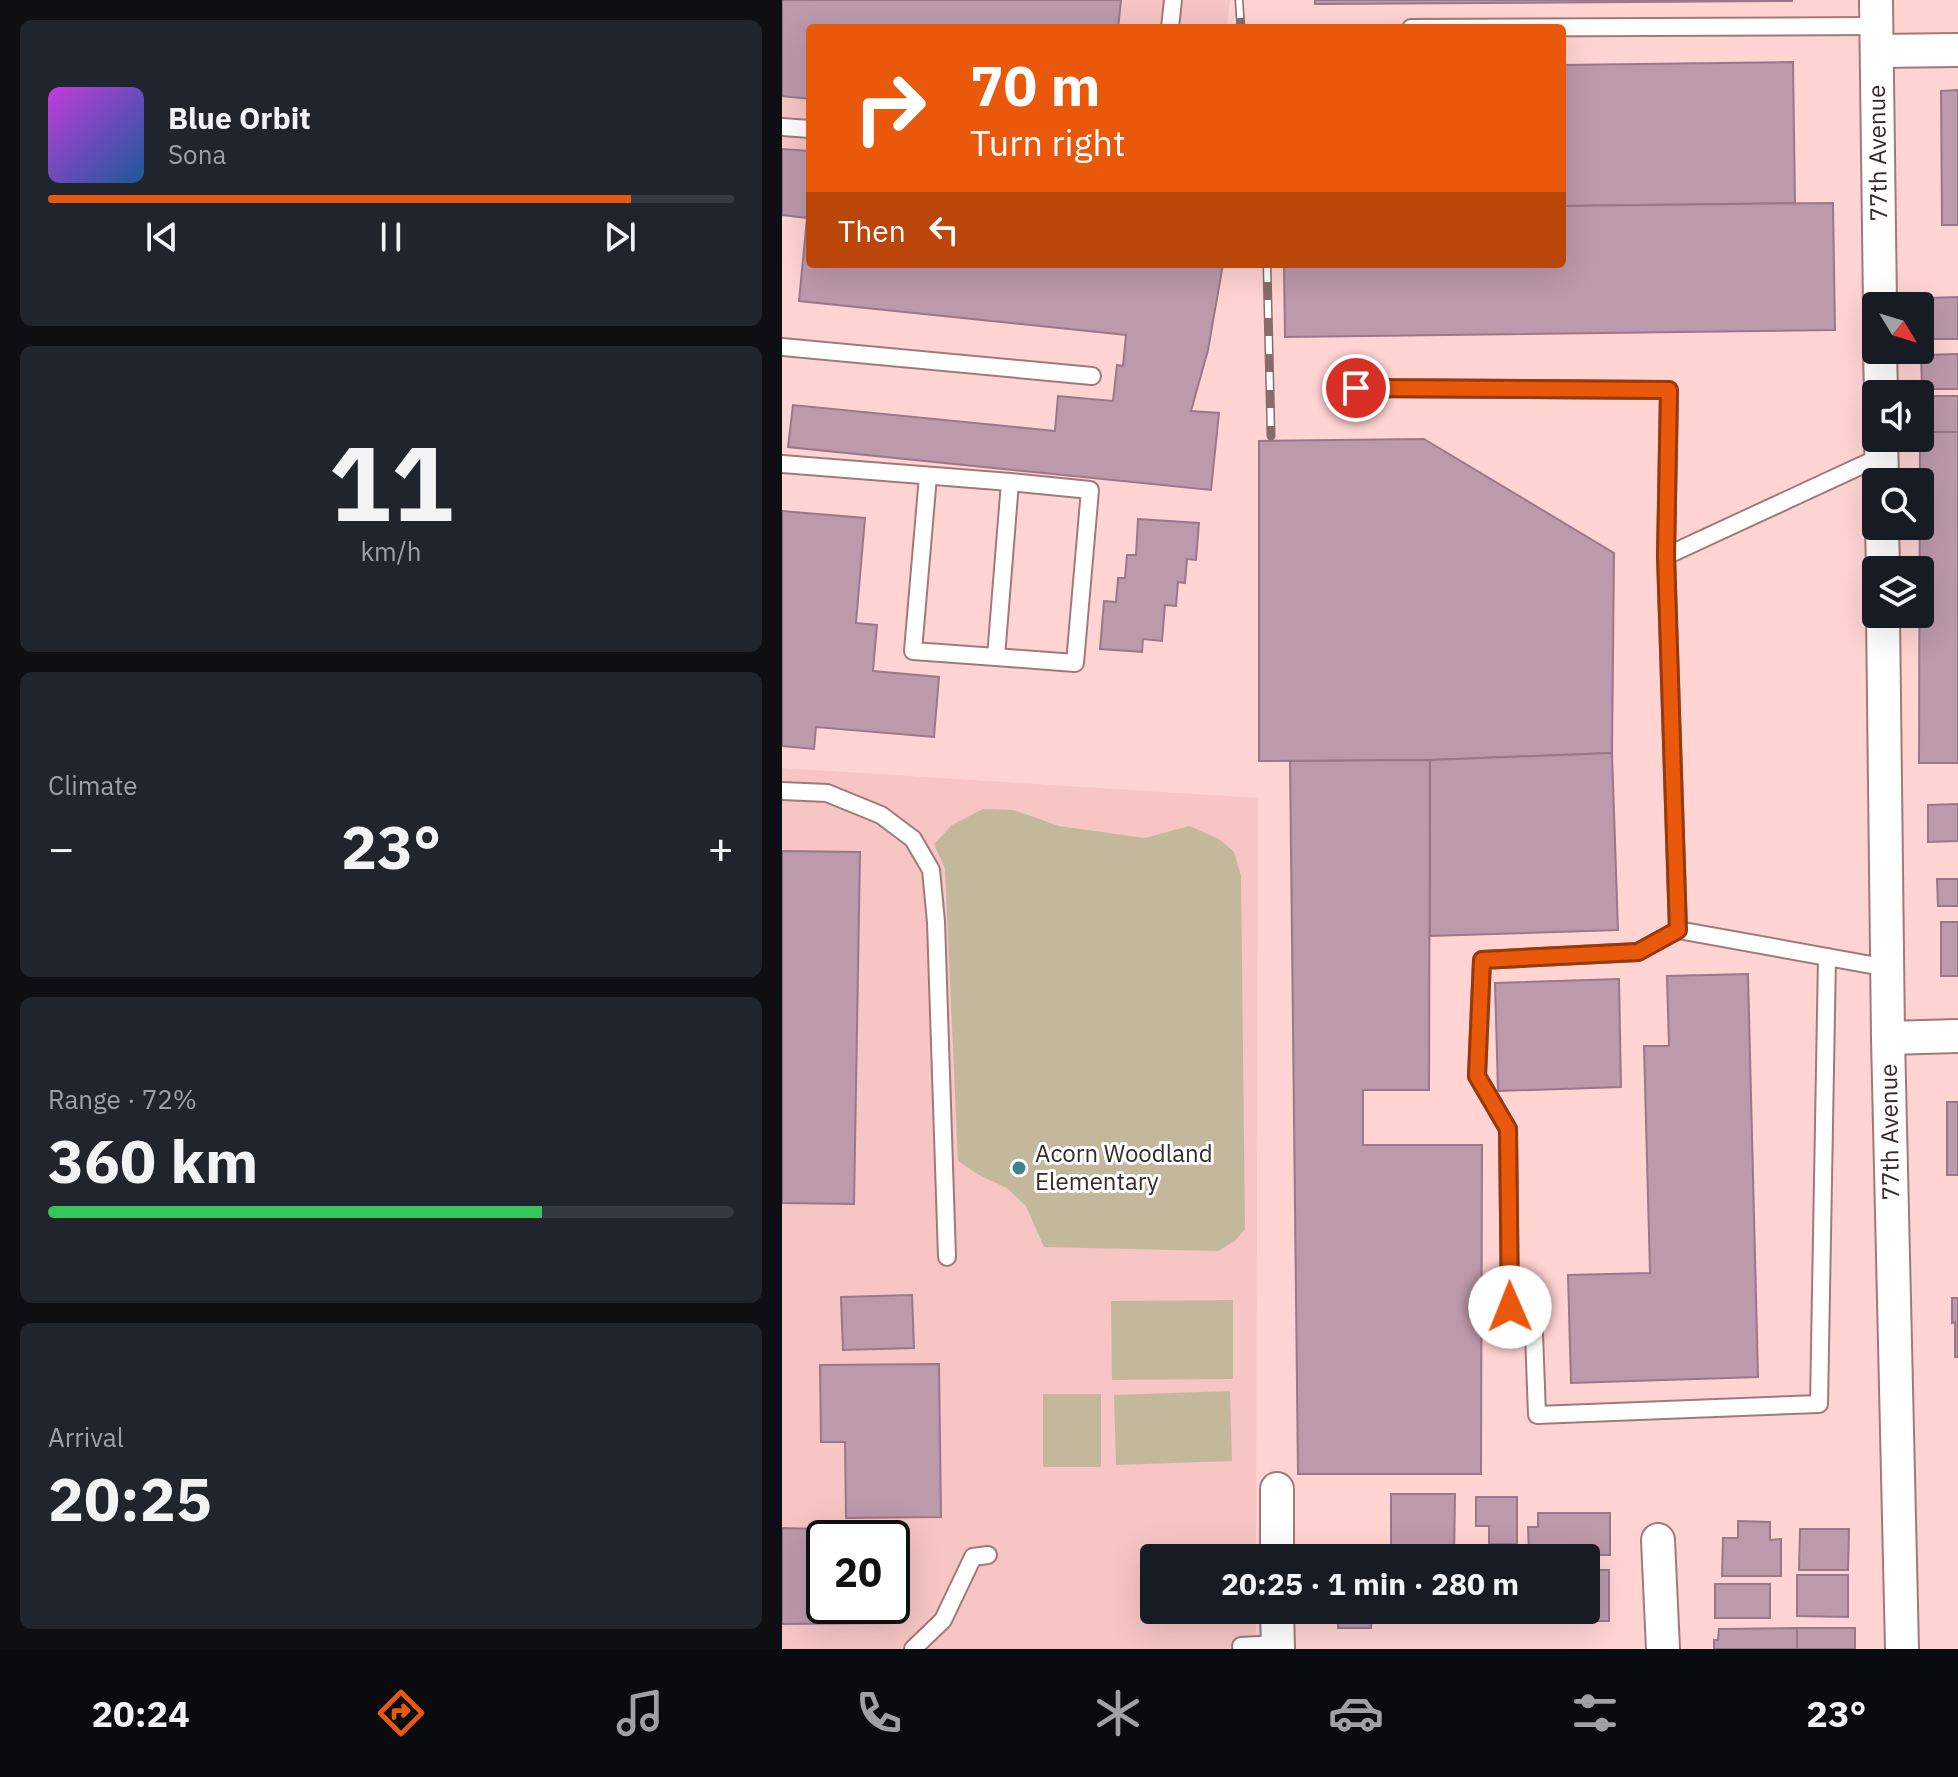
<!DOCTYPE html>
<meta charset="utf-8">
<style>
:root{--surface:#171b24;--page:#20242c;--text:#f1f3f6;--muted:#9ea1a6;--line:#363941;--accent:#ea580c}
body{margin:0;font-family:"IBM Plex Sans",sans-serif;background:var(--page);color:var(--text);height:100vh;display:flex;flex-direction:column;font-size:30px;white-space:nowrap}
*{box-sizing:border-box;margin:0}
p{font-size:26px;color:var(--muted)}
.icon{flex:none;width:44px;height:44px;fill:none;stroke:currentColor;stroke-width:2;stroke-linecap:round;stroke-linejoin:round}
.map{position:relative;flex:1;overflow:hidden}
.details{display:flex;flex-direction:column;gap:20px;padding:20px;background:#0d0f14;width:782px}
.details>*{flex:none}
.hud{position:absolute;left:24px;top:24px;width:760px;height:244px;border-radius:8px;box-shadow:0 8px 32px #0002;background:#ea580c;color:#fff;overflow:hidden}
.needle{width:52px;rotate:128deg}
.buttons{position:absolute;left:1080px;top:292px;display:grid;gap:16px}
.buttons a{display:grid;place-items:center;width:72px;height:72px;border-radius:8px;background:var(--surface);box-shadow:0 8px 32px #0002;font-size:40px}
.speed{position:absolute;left:24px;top:1520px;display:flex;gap:16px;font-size:40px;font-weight:700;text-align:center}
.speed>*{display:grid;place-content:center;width:104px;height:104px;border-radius:50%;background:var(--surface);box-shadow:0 8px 32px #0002;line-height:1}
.speed .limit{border:4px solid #111;border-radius:12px;background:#fff;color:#111}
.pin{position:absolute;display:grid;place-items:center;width:68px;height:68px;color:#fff;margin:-34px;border:4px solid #fff;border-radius:50%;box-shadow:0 2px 8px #0007}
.me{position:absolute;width:88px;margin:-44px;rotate:359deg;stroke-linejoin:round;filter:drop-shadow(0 0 6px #0008)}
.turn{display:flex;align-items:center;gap:28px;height:168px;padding:0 32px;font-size:36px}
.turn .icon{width:104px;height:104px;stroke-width:2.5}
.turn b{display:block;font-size:56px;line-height:68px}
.then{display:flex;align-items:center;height:76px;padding:0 32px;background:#0003;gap:16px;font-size:30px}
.big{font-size:60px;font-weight:700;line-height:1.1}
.details .widget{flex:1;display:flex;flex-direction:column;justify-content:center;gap:12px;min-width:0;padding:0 28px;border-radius:12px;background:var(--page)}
.details .dial{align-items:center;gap:0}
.dial b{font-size:104px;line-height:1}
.song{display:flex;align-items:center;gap:24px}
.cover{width:96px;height:96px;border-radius:12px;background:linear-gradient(135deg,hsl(290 70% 55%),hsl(210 70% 35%))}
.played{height:8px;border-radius:4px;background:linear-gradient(90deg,var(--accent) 85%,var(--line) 85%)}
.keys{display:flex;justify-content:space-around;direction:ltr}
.heat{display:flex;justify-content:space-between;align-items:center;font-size:44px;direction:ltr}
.charge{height:12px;border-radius:6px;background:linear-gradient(90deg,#34c759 72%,var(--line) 0)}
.trip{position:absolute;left:358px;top:1544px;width:460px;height:80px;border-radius:8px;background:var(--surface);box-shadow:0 8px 32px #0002;font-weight:700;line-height:80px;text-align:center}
.tabs{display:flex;height:128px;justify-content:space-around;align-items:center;background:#090b0e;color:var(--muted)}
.tabs .icon{width:56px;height:56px}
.tabs .active{color:var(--accent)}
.tabs b{font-size:36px;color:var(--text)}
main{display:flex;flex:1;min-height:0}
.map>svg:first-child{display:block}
.built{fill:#f6c5c4;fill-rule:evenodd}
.green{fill:#c3b89c}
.building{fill:#bc99ab;stroke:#997889;stroke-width:2;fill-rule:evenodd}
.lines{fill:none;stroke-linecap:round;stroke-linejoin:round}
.service-casing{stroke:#a07a79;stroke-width:20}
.minor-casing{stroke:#a07a79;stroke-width:36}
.service{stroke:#fff;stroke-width:16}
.minor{stroke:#fff;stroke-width:32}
.rail-casing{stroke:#876c6c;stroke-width:9}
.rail{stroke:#fff;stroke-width:6;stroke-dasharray:18;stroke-linecap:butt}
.route-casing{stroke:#983908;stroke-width:20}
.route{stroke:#ea580c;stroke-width:14}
.poi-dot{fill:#3e848d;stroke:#fff;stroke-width:3}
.labels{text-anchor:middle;stroke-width:6;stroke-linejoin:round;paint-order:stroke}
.street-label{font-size:24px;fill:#392929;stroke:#fff}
.poi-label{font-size:24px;fill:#392929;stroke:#fff;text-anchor:start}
</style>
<main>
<section class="details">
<div class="widget">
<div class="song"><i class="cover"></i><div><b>Blue Orbit</b><p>Sona</p></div></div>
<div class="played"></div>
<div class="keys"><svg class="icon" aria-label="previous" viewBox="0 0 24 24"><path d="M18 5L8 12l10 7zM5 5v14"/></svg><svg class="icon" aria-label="pause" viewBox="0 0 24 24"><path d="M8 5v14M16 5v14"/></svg><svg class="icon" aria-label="next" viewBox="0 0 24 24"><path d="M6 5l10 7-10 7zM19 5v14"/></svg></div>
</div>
<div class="widget dial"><b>11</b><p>km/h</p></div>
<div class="widget"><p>Climate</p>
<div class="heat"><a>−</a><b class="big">23°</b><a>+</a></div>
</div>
<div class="widget"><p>Range · 72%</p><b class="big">360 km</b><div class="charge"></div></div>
<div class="widget"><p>Arrival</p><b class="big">20:25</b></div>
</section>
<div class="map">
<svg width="1176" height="1649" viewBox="0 0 1176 1649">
<rect width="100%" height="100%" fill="#ffd4d3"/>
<g class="built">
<path d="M0,0H448L445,28H28V150L0,147Z"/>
<path d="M0,768L476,798L474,1558H372V1610H474V1649H0ZM42,1538H110V1606H42Z"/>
</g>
<g class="green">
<path d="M201,809L232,810L277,826L363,838L407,826L437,839L452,852L459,876L463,1229L453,1241L436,1251L262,1247L244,1206L225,1188L197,1175L176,1161L163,869L152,844L170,825Z"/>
<path d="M451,1300V1379L330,1380L329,1301Z"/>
<path d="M448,1391L450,1461L334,1465L332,1395Z"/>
<rect x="261" y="1394" width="58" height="73"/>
</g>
<g class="building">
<path d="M0,0H339L336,28H28V99L0,96Z"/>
<path d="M533,0H1010V1L533,4Z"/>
<path d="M1011,62L1013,203L780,206V65Z"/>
<path d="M1176,90V225H1160L1159,91Z"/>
<path d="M0,149L28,151V264H441L426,350L409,411L437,413L429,490L6,447L11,405L273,431L276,396L331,401L335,365L341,366L344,335L17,301L25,218L0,215Z"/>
<path d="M1051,203L1053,330L503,337L502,264H780V206Z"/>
<path d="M1176,297V339H1148V298Z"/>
<path d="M1176,354V389H1140L1139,355Z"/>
<rect x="1138" y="396" width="38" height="36"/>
<path d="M1138,432H1176V763H1137Z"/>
<path d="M642,439L832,553L830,753L648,760L477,761V441Z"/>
<path d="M0,511L83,518L74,623L95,625L91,671L157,677L152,737L34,727L32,749L0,746Z"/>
<path d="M356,519L417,523L414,560L405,559L403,583L396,582L394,606L383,605L380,641L361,639L360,652L318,649L322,601L334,602L336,578H343L345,555H354Z"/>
<path d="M830,753L836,930L648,936V760Z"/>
<path d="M648,760L647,1090H581V1145H700L699,1474H516L508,761Z"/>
<path d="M1176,804V841L1146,842V805Z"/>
<path d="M0,851L78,852L72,1204L0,1203Z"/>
<path d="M1155,879H1176V906H1156Z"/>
<rect x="1159" y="922" width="17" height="54"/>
<path d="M966,974L976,1377L789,1383L786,1275L868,1273L862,1046H887L885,976Z"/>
<path d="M837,979L839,1087L716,1091L713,983Z"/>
<rect x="1165" y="1102" width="11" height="73"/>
<path d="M130,1295L132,1348L61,1350L59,1297Z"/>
<path d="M1170,1298H1176V1357H1173V1322L1170,1323Z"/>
<path d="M157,1364L159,1517L64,1518L63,1442H39L38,1365Z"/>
<path d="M609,1494H673L672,1558H602V1552H609Z"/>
<path d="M694,1497H735V1544H707V1526H694Z"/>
<path d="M756,1513H828V1555H747L746,1527H756Z"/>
<path d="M956,1521L988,1522V1540L999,1539V1576H940L941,1538H956Z"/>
<path d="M0,1528L111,1531L113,1623L0,1624ZM42,1538H110V1606H42Z"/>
<path d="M1018,1529H1067L1066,1570H1017Z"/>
<path d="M804,1570H827V1621H743V1610H804Z"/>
<path d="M1015,1575H1066V1617L1015,1616Z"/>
<rect x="933" y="1584" width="55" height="34"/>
<path d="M556,1610H664V1612H590L589,1628H556Z"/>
<rect x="1015" y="1628" width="58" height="21"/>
<path d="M1015,1628V1649H932V1640H936L937,1629Z"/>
</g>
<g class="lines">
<g class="service-casing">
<g id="service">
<path d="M388,28L391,0"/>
<path d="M629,28L1094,26"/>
<path d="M0,127L28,129"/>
<path d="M0,347L310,376"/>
<path d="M574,388L887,390L884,556"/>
<path d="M1100,456L884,556L896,930L1106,968"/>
<path d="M0,464L228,482L214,657L293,663L308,490L228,482"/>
<path d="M146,476L131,651L214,657"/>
<path d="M0,791L45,793L99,815L131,839L149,870L154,922L165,1257"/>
<path d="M896,930L856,952L700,960L695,1076L726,1129L728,1307L751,1306L755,1415L1037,1404L1045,957"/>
<path d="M459,1646L495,1644"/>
<path d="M131,1649L161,1620L191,1557L206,1555"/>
</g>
</g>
<g class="minor-casing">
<g id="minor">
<path d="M1094,0L1098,306"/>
<path d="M1095,51L1176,50"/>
<path d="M1098,350L1099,394"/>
<path d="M1099,438L1100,482"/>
<path d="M1100,526L1101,570"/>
<path d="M1101,614L1106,1038L1120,1649"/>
<path d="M1106,1038L1176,1036"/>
<path d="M495,1489V1558"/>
<path d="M876,1540L881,1649"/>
<path d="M495,1610L496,1649"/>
</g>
</g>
<use href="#service" class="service"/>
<use href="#minor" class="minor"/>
<g class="rail-casing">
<g id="rail">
<path d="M457,0L459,28"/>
<path d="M485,264L489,436"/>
</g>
</g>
<use href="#rail" class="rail"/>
</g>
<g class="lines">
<g class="route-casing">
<path id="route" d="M574,388L887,390L884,556L896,930L856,952L700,960L695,1076L726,1129L728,1307"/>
</g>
<use href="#route" class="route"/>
</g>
<circle class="poi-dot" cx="237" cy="1168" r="8"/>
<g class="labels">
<g class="street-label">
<text transform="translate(1096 153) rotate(-91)" y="8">77th Avenue</text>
<text transform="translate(1108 1132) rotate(-91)" y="8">77th Avenue</text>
</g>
<g class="poi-label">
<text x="253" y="1162">Acorn Woodland<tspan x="253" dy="28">Elementary</tspan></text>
</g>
</g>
</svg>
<div class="buttons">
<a><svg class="needle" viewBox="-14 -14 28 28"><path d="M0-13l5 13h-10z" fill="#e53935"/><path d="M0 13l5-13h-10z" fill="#9ea1a6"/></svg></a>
<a><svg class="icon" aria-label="sound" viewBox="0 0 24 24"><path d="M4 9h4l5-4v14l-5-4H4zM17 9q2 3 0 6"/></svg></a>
<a><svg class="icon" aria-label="search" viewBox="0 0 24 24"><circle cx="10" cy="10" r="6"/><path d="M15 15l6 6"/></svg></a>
<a><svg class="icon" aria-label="layers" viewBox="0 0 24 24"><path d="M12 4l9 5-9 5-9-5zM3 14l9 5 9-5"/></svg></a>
</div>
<div class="speed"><div class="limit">20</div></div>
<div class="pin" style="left:574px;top:388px;background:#d93025"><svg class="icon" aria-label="arrive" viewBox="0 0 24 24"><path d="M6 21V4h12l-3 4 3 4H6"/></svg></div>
<svg class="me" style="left:728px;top:1307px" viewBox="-20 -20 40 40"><circle r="19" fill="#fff"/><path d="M0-13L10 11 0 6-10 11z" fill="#ea580c"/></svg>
<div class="trip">20:25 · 1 min · 280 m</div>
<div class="hud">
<div class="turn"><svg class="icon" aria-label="right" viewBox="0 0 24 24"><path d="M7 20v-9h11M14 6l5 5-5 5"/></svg><div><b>70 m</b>Turn right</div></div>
<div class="then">Then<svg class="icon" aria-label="left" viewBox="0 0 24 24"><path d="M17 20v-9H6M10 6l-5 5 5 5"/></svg></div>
</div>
</div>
</main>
<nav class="tabs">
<b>20:24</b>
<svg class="icon active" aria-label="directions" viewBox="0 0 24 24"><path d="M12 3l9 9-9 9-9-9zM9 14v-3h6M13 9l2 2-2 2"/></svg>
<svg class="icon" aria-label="music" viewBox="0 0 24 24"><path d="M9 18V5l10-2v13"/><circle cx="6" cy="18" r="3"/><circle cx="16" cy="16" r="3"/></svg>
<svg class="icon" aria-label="phone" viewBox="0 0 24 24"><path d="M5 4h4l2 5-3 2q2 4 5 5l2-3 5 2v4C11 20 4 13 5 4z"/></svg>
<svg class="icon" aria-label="climate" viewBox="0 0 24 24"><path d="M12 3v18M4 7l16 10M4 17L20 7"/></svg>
<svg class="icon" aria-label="car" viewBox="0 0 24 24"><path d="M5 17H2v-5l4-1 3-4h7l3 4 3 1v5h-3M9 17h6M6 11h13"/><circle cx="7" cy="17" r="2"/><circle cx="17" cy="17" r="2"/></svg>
<svg class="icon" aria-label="filters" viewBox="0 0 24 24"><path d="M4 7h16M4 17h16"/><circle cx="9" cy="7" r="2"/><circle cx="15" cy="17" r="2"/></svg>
<b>23°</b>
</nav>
